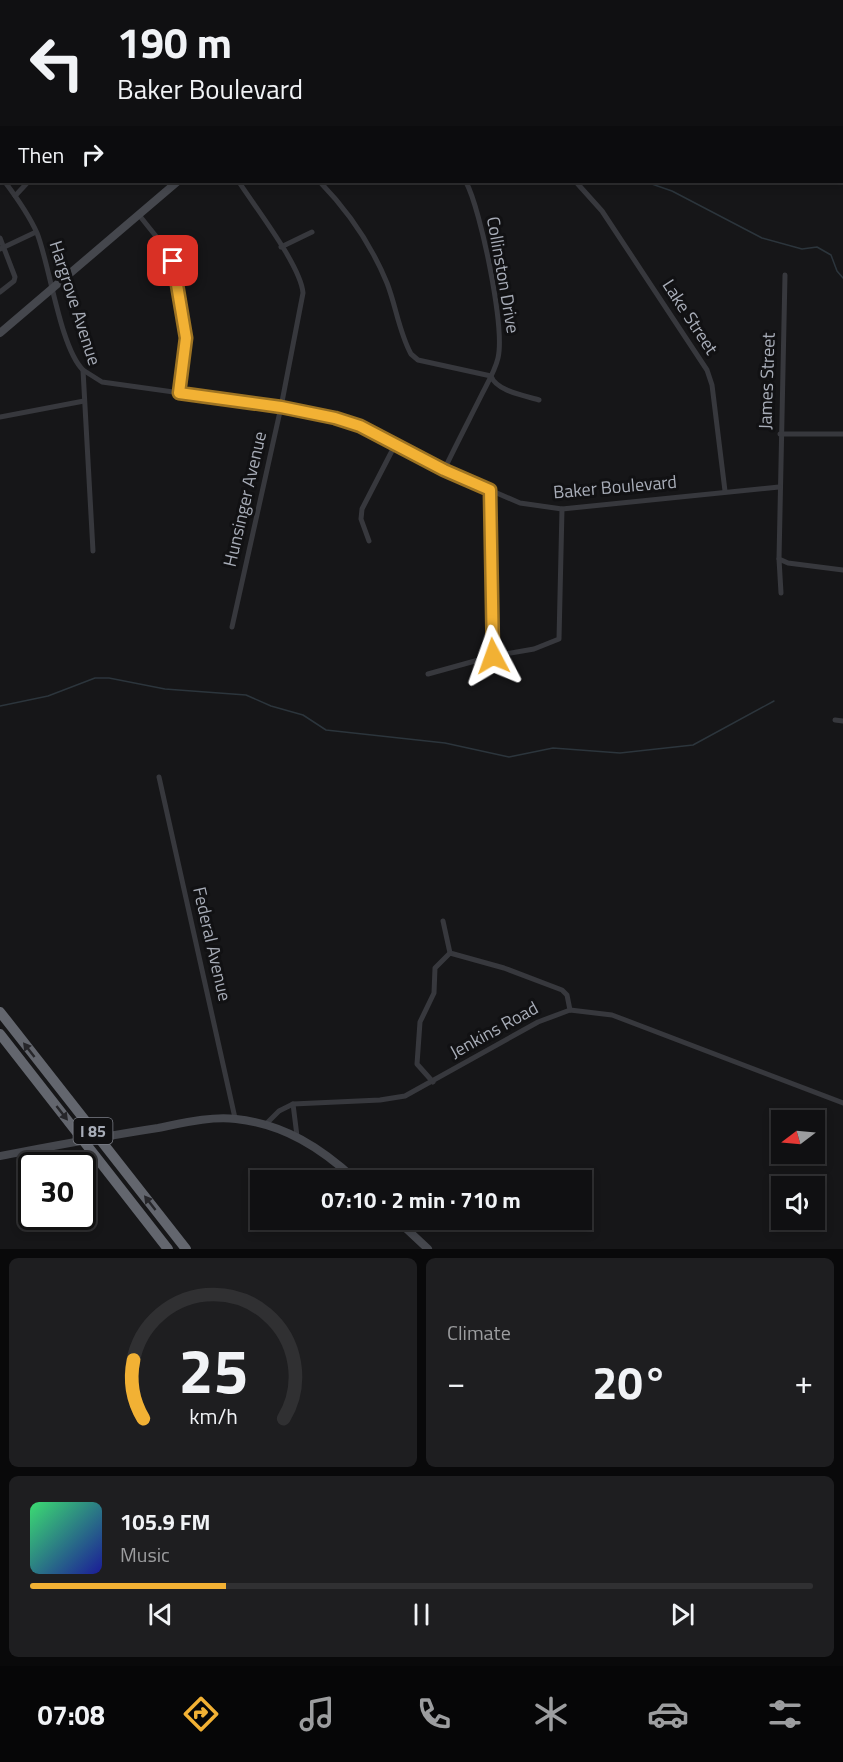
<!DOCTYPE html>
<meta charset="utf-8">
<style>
:root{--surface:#101012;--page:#1e1e20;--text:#f1f3f6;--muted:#9c9d9f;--line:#303032;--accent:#f2b134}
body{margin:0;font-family:"Titillium Web",sans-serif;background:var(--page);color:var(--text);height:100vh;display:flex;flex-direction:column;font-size:22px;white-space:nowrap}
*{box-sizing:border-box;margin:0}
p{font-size:20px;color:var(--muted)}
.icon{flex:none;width:33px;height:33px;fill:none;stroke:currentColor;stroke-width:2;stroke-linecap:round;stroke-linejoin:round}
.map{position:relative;height:1249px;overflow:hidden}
.sheet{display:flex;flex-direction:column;gap:9px;padding:9px;background:#09090a;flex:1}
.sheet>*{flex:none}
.banner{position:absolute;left:0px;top:0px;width:843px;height:183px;box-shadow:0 3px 9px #0003,0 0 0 2px var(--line);background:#101012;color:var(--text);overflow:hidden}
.needle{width:39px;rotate:254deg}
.tools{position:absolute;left:771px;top:1110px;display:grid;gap:12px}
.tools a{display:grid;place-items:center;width:54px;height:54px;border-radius:0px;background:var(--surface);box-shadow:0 3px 9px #0003,0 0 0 2px var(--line);font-size:30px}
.speed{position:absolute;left:18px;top:1152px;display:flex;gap:12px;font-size:30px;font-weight:700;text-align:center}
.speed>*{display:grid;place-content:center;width:78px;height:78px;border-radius:50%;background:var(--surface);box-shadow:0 3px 9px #0003,0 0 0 2px var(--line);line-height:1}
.speed .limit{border:3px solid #111;border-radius:9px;background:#fff;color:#111}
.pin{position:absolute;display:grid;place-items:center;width:51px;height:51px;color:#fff;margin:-26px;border-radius:12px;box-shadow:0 3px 9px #0006}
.me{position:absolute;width:66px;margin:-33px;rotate:356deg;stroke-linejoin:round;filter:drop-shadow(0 0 4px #0008)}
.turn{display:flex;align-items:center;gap:21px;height:126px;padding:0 18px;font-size:27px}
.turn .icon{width:78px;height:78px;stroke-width:2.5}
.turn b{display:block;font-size:42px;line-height:51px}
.then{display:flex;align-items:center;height:57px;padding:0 18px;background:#0003;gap:12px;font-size:22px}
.big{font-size:45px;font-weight:700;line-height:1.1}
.sheet .card{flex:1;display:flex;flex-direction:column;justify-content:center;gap:9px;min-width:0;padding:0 21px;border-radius:9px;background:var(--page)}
.sheet .dial{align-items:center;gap:0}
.dial svg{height:156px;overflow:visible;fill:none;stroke:var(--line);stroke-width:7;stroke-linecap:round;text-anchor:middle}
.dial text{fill:var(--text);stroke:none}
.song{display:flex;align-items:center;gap:18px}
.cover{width:72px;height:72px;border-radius:9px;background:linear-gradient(135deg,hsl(140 70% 55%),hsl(240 70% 35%))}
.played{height:6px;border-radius:3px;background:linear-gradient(90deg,var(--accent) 25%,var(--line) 25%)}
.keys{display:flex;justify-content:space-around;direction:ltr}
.heat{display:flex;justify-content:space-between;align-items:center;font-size:33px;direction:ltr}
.sheet .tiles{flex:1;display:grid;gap:9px;grid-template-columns:1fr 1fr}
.card:last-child{grid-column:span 2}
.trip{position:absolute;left:250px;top:1170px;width:342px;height:60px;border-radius:0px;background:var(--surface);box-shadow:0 3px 9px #0003,0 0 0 2px var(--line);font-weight:700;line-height:60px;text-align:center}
.menu{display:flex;height:96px;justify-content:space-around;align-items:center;background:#060607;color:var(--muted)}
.menu .icon{width:42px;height:42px}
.menu .current{color:var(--accent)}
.menu b{font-size:27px;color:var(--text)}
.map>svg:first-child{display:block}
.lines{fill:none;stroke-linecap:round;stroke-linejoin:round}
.stream{stroke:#2c353c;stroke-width:1.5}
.street{stroke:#37383d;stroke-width:5}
.secondary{stroke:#45474d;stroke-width:8}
.highway{stroke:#63666e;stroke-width:10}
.oneway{fill:#26262a}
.route-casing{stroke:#9d7322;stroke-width:15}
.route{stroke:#f2b134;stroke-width:10}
.labels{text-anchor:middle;stroke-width:6;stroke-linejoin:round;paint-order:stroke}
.shield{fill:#111113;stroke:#7b7e86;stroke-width:1.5}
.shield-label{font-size:16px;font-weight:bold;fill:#a8adb8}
.street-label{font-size:18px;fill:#a8adb8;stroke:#111113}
</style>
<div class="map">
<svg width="843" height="1249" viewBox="0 0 843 1249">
<rect width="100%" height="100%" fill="#161618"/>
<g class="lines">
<g class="stream">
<path d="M549,0L550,2"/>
<path d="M646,182L672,191L762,238L802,249L817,247L831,255L837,271L843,278"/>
<path d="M0,706L48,696L95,678H109L165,689L246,695L271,706L303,715L326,730L445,743L509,757L553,748L620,753L693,745L774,701"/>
</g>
<g class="street">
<path d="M246,0L248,2"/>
<path d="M739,0L743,2"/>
<path d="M89,2L91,0"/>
<path d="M208,2L209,0"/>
<path d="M487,2V0"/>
<path d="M0,73L2,72"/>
<path d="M842,91L843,93"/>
<path d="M0,173L2,176"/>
<path d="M5,182C17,198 29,215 37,233C50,266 60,347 83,370L93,551"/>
<path d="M320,182C349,212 371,244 387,283C396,306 399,332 411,354L418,360L491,376C496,391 526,396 539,400"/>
<path d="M576,182L602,211L707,370L712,385L725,491"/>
<path d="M15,196L28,182"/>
<path d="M139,215L171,255L173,261L186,338L179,393"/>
<path d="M0,238L15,277L14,281L0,292"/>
<path d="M281,247L312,232"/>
<path d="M0,249L36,232"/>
<path d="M785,275L779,559L788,563L843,570"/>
<path d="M83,370L102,382L281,407L335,418L360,427L444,470L520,503L562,509L779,487"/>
<path d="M0,417L84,401"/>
<path d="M780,434H843"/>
<path d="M444,470C456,445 469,420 481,396C487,384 495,371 498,358C505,328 481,210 466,182"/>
<path d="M490,490L493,656"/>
<path d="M369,541L361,519L362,509L395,445"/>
<path d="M779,559L781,593"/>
<path d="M232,627L281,407L303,293C301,266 255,207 239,182"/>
<path d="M428,674L493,656L534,649L559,639L562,509"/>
<path d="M835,720L843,721"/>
<path d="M159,777L235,1118"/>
<path d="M443,921L450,953L504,968L562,990L567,995L570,1010"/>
<path d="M433,1082L417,1064L420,1022L434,993L435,968L450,953"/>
<path d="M293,1104L297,1136"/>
<path d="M266,1124L279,1111L293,1104L380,1100L405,1096L538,1022L570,1010L612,1015L843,1103"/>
<path d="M404,1226L416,1220"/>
</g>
<g class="secondary">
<path d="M327,2L328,0"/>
<path d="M0,333L177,182"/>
<path d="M0,1156C53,1146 105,1136 158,1128C183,1123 211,1116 236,1119C284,1124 321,1148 356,1180"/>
<path d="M397,1220L428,1249"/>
</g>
<g class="highway">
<path d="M0,1012L186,1249"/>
<path d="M0,1034L168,1249"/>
</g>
</g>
<defs><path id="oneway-solid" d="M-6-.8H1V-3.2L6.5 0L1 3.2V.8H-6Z" transform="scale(1.5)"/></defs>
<g class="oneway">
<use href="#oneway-solid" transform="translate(29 1050) rotate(-128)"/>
<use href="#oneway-solid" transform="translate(62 1113) rotate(52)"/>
<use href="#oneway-solid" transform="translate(150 1203) rotate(-128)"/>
</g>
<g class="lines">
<g class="route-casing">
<path id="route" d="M173,261L186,338L179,393L281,407L335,418L360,426L444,470L490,490L493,656"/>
</g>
<use href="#route" class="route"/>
</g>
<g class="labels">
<rect class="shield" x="73.5" y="1118" width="39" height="26" rx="4.5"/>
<g class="shield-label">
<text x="93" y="1137">I 85</text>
</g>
<g class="street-label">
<text transform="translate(503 275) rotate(80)" y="6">Collinston Drive</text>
<text transform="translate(75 303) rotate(72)" y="6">Hargrove Avenue</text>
<text transform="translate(690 317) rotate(57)" y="6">Lake Street</text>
<text transform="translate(767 381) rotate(-88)" y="6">James Street</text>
<text transform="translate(615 487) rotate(-5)" y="6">Baker Boulevard</text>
<text transform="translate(245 499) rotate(-77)" y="6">Hunsinger Avenue</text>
<text transform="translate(212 944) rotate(77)" y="6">Federal Avenue</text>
<text transform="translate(494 1030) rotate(-29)" y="6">Jenkins Road</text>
</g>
</g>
</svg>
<div class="tools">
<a><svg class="needle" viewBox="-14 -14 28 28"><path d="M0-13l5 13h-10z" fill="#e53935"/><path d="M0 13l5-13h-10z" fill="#9c9d9f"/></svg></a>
<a><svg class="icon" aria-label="sound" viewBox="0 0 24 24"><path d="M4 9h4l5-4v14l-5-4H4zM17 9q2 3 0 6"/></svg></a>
</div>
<div class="speed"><div class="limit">30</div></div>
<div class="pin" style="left:173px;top:261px;background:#d93025"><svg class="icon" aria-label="arrive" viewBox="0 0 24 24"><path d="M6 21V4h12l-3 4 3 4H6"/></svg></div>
<svg class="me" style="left:493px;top:656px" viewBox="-20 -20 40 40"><path d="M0-17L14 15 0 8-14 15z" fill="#f2b134" stroke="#fff" stroke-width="4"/></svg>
<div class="trip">07:10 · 2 min · 710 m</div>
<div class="banner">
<div class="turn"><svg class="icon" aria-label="left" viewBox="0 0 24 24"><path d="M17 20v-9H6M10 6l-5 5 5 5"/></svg><div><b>190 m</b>Baker Boulevard</div></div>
<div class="then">Then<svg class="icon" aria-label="right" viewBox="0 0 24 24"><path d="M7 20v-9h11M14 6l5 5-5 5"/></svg></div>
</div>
</div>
<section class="sheet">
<div class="tiles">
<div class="card dial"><svg viewBox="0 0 100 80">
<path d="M14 69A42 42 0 1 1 86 69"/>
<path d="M14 69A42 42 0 0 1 9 39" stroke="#f2b134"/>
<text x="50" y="56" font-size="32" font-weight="700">25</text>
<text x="50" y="72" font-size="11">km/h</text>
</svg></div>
<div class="card"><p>Climate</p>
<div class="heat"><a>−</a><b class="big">20°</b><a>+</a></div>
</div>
<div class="card">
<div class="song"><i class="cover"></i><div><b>105.9 FM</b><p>Music</p></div></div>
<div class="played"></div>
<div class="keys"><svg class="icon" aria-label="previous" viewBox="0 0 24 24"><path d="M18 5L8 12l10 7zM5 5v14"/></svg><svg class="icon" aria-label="pause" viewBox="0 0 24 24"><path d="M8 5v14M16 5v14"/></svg><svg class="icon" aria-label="next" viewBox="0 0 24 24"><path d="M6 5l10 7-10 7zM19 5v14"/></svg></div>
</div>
</div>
</section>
<nav class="menu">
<b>07:08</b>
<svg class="icon current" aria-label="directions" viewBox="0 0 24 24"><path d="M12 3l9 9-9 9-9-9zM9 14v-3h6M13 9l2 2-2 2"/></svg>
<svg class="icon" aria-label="music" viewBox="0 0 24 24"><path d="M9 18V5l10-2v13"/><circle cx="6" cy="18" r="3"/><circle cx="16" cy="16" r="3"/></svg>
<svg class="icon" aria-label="phone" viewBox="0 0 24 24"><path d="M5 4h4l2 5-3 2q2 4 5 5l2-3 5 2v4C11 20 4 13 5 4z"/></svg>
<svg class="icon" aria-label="climate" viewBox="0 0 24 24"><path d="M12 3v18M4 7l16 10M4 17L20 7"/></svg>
<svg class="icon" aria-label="car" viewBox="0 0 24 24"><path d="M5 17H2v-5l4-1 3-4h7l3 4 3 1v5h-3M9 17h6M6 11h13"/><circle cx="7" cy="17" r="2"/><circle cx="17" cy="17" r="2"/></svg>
<svg class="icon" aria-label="filters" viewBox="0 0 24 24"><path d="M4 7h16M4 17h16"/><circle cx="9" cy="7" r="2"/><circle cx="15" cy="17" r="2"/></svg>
</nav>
